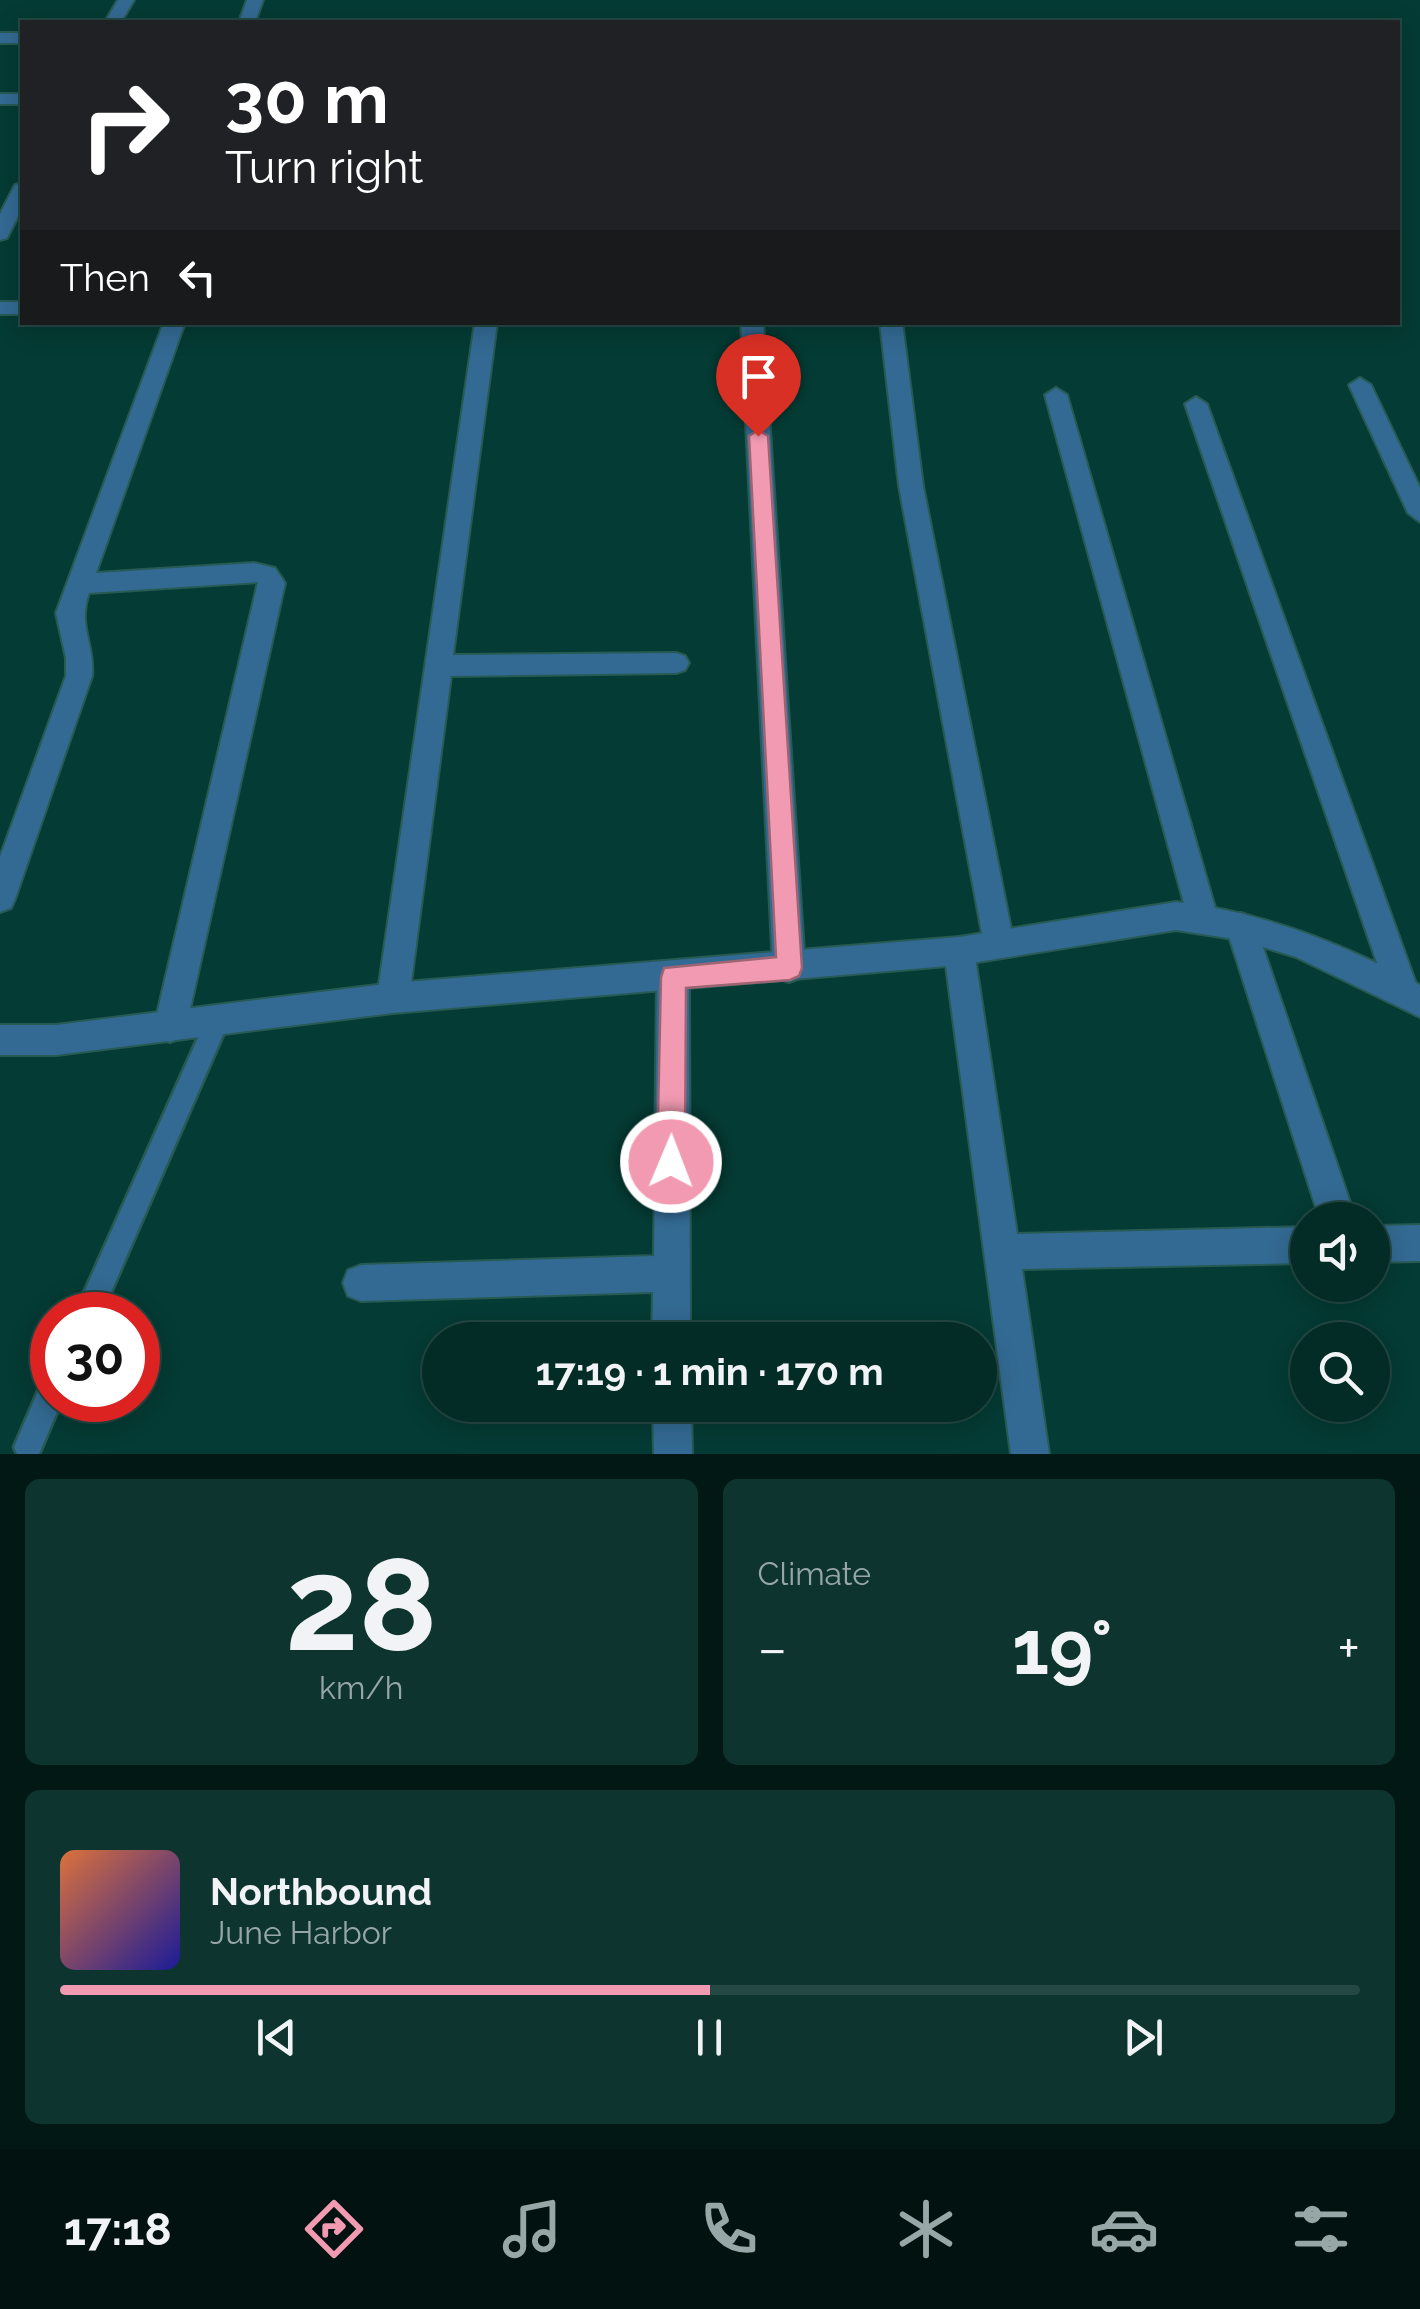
<!DOCTYPE html>
<meta charset="utf-8">
<style>
:root{--surface:#032c27;--page:#0d342f;--text:#f1f3f6;--muted:#97a7a7;--line:#244844;--accent:#f19ab1}
body{margin:0;font-family:Raleway,sans-serif;background:var(--page);color:var(--text);height:100vh;display:flex;flex-direction:column;font-size:38px;white-space:nowrap}
*{box-sizing:border-box;margin:0}
p{font-size:32px;color:var(--muted)}
.icon{flex:none;width:55px;height:55px;fill:none;stroke:currentColor;stroke-width:2;stroke-linecap:round;stroke-linejoin:round}
.map{position:relative;height:1454px;overflow:hidden}
.details{display:flex;flex-direction:column;gap:25px;padding:25px;background:#021815;flex:1}
.details>*{flex:none}
.banner{position:absolute;left:20px;top:20px;width:1380px;height:305px;border-radius:0px;box-shadow:0 5px 25px #0003,0 0 0 2px var(--line);background:#202124;color:#fff;overflow:hidden}
.buttons{position:absolute;left:1290px;top:1202px;display:grid;gap:20px}
.buttons a{display:grid;place-items:center;width:100px;height:100px;border-radius:50%;background:var(--surface);box-shadow:0 5px 25px #0003,0 0 0 2px var(--line);font-size:50px}
.speed{position:absolute;left:30px;top:1292px;display:flex;gap:20px;font-size:50px;font-weight:700;text-align:center}
.speed>*{display:grid;place-content:center;width:130px;height:130px;border-radius:50%;background:var(--surface);box-shadow:0 5px 25px #0003,0 0 0 2px var(--line);line-height:1}
.speed .limit{border:15px solid #d22;background:#fff;color:#111}
.pin{position:absolute;display:grid;place-items:center;width:85px;height:85px;color:#fff;margin:-102px -42px;border-radius:50% 50% 50% 0;rotate:-45deg;box-shadow:0 0 10px #0007}
.pin .icon{rotate:45deg}
.me{position:absolute;width:110px;margin:-55px;rotate:1deg;stroke-linejoin:round;filter:drop-shadow(0 0 8px #0008)}
.turn{display:flex;align-items:center;gap:35px;height:210px;padding:0 40px;font-size:45px}
.turn .icon{width:130px;height:130px;stroke-width:2.5}
.turn b{display:block;font-size:70px;line-height:85px}
.then{display:flex;align-items:center;height:95px;padding:0 40px;background:#0003;gap:20px;font-size:38px}
.big{font-size:75px;font-weight:700;line-height:1.1}
.details .card{flex:1;display:flex;flex-direction:column;justify-content:center;gap:15px;min-width:0;padding:0 35px;border-radius:15px;background:var(--page)}
.details .dial{align-items:center;gap:0}
.dial b{font-size:130px;line-height:1}
.song{display:flex;align-items:center;gap:30px}
.cover{width:120px;height:120px;border-radius:15px;background:linear-gradient(135deg,hsl(20 70% 55%),hsl(240 70% 35%))}
.played{height:10px;border-radius:5px;background:linear-gradient(90deg,var(--accent) 50%,var(--line) 50%)}
.keys{display:flex;justify-content:space-around;direction:ltr}
.heat{display:flex;justify-content:space-between;align-items:center;font-size:55px;direction:ltr}
.details .tiles{flex:1;display:grid;gap:25px;grid-template-columns:1fr 1fr}
.card:last-child{grid-column:span 2}
.trip{position:absolute;left:422px;top:1322px;width:575px;height:100px;border-radius:50px;background:var(--surface);box-shadow:0 5px 25px #0003,0 0 0 2px var(--line);font-weight:700;line-height:100px;text-align:center}
.dock{display:flex;height:160px;justify-content:space-around;align-items:center;background:#011210;color:var(--muted)}
.dock .icon{width:70px;height:70px}
.dock .active{color:var(--accent)}
.dock b{font-size:45px;color:var(--text)}
.map>svg:first-child{display:block}
.lines{fill:none;stroke-linecap:round;stroke-linejoin:round}
.service-casing{stroke:#275a53;stroke-width:5}
.minor-casing{stroke:#275a53;stroke-width:4}
.tertiary-casing{stroke:#275a53;stroke-width:4}
.service{fill:#336a93;fill-rule:evenodd}
.minor{fill:#336a93;fill-rule:evenodd}
.tertiary{fill:#336a93;fill-rule:evenodd}
.route{fill:#f19ab1;stroke:#9d6473;stroke-width:2.5}
</style>
<div class="map">
<svg width="1420" height="1454" viewBox="0 0 1420 1454">
<rect width="100%" height="100%" fill="#043b34"/>
<g class="lines">
<g class="service-casing">
<g id="service">
<path d="M217,1010L225,1013L229,1021L101,1315H74L209,1013Z"/>
<path d="M52,1378V1400H62L39,1454H17L14,1447L42,1382Z"/>
</g>
</g>
<g class="minor-casing">
<g id="minor">
<path d="M118,0H134L121,22H105Z"/>
<path d="M247,0H263L255,22H239Z"/>
<rect x="0" y="33" width="22" height="10"/>
<rect x="0" y="94" width="22" height="10"/>
<path d="M22,183V208L7,238L0,240V214L15,185Z"/>
<rect x="0" y="302" width="22" height="12"/>
<path d="M164,322H185L96,573L254,563L275,568L285,583L186,1027L181,1038L170,1042L159,1038L154,1027L258,582L89,593C77,627 95,643 92,676L15,899L11,908L0,912V857L66,676V658L56,613Z"/>
<path d="M475,322H497L453,655L676,653L685,656L689,663L685,670L676,673L451,676L409,998L404,1008L393,1013L382,1008L377,998Z"/>
<path d="M741,322H763L805,968L800,978L789,982L778,978L773,968Z"/>
<path d="M880,322H902L923,486L1014,944L1010,954L999,958L988,954L984,944L899,486Z"/>
<path d="M1360,378L1371,385L1420,488V522L1408,513L1349,385Z"/>
<path d="M1056,388L1067,395L1218,918L1214,928L1203,932L1192,928L1188,918L1045,395Z"/>
<path d="M1196,397L1207,404L1419,992L1414,1002L1403,1007L1392,1002L1387,992L1185,404Z"/>
<path d="M1241,913L1252,917L1256,927L1356,1220H1320L1226,927L1230,917Z"/>
<path d="M959,937L970,941L974,951L1017,1234L1308,1227V1263L1022,1269L1049,1454H1011L944,951L948,941Z"/>
<path d="M673,963L684,967L689,977L690,1340H652L653,1292L361,1301L348,1296L343,1283L348,1270L361,1265L654,1256L657,977L662,967Z"/>
<path d="M1420,1225V1261L1372,1262V1226Z"/>
<path d="M653,1405H691L692,1454H654Z"/>
</g>
</g>
<g class="tertiary-casing">
<path id="tertiary" d="M1176,902C1263,912 1343,944 1420,985V1017L1296,957L1240,940L1176,930L959,965L393,1013L56,1055H0V1025H56L393,983L959,937Z"/>
</g>
<use href="#service" class="service"/>
<use href="#minor" class="minor"/>
<use href="#tertiary" class="tertiary"/>
</g>
<path class="route" d="M758,430L768,436L802,968L799,976L790,980L686,988L685,1162L681,1172L671,1176L661,1172L657,1162L661,977L664,968L776,957L749,436Z"/>
</svg>
<div class="buttons">
<a><svg class="icon" aria-label="sound" viewBox="0 0 24 24"><path d="M4 9h4l5-4v14l-5-4H4zM17 9q2 3 0 6"/></svg></a>
<a><svg class="icon" aria-label="search" viewBox="0 0 24 24"><circle cx="10" cy="10" r="6"/><path d="M15 15l6 6"/></svg></a>
</div>
<div class="speed"><div class="limit">30</div></div>
<div class="pin" style="left:758px;top:436px;background:#d93025"><svg class="icon" aria-label="arrive" viewBox="0 0 24 24"><path d="M6 21V4h12l-3 4 3 4H6"/></svg></div>
<svg class="me" style="left:671px;top:1162px" viewBox="-20 -20 40 40"><circle r="17" fill="#f19ab1" stroke="#fff" stroke-width="3"/><path d="M0-11L8 9 0 5-8 9z" fill="#fff"/></svg>
<div class="trip">17:19 · 1 min · 170 m</div>
<div class="banner">
<div class="turn"><svg class="icon" aria-label="right" viewBox="0 0 24 24"><path d="M7 20v-9h11M14 6l5 5-5 5"/></svg><div><b>30 m</b>Turn right</div></div>
<div class="then">Then<svg class="icon" aria-label="left" viewBox="0 0 24 24"><path d="M17 20v-9H6M10 6l-5 5 5 5"/></svg></div>
</div>
</div>
<section class="details">
<div class="tiles">
<div class="card dial"><b>28</b><p>km/h</p></div>
<div class="card"><p>Climate</p>
<div class="heat"><a>−</a><b class="big">19°</b><a>+</a></div>
</div>
<div class="card">
<div class="song"><i class="cover"></i><div><b>Northbound</b><p>June Harbor</p></div></div>
<div class="played"></div>
<div class="keys"><svg class="icon" aria-label="previous" viewBox="0 0 24 24"><path d="M18 5L8 12l10 7zM5 5v14"/></svg><svg class="icon" aria-label="pause" viewBox="0 0 24 24"><path d="M8 5v14M16 5v14"/></svg><svg class="icon" aria-label="next" viewBox="0 0 24 24"><path d="M6 5l10 7-10 7zM19 5v14"/></svg></div>
</div>
</div>
</section>
<nav class="dock">
<b>17:18</b>
<svg class="icon active" aria-label="directions" viewBox="0 0 24 24"><path d="M12 3l9 9-9 9-9-9zM9 14v-3h6M13 9l2 2-2 2"/></svg>
<svg class="icon" aria-label="music" viewBox="0 0 24 24"><path d="M9 18V5l10-2v13"/><circle cx="6" cy="18" r="3"/><circle cx="16" cy="16" r="3"/></svg>
<svg class="icon" aria-label="phone" viewBox="0 0 24 24"><path d="M5 4h4l2 5-3 2q2 4 5 5l2-3 5 2v4C11 20 4 13 5 4z"/></svg>
<svg class="icon" aria-label="climate" viewBox="0 0 24 24"><path d="M12 3v18M4 7l16 10M4 17L20 7"/></svg>
<svg class="icon" aria-label="car" viewBox="0 0 24 24"><path d="M5 17H2v-5l4-1 3-4h7l3 4 3 1v5h-3M9 17h6M6 11h13"/><circle cx="7" cy="17" r="2"/><circle cx="17" cy="17" r="2"/></svg>
<svg class="icon" aria-label="filters" viewBox="0 0 24 24"><path d="M4 7h16M4 17h16"/><circle cx="9" cy="7" r="2"/><circle cx="15" cy="17" r="2"/></svg>
</nav>
